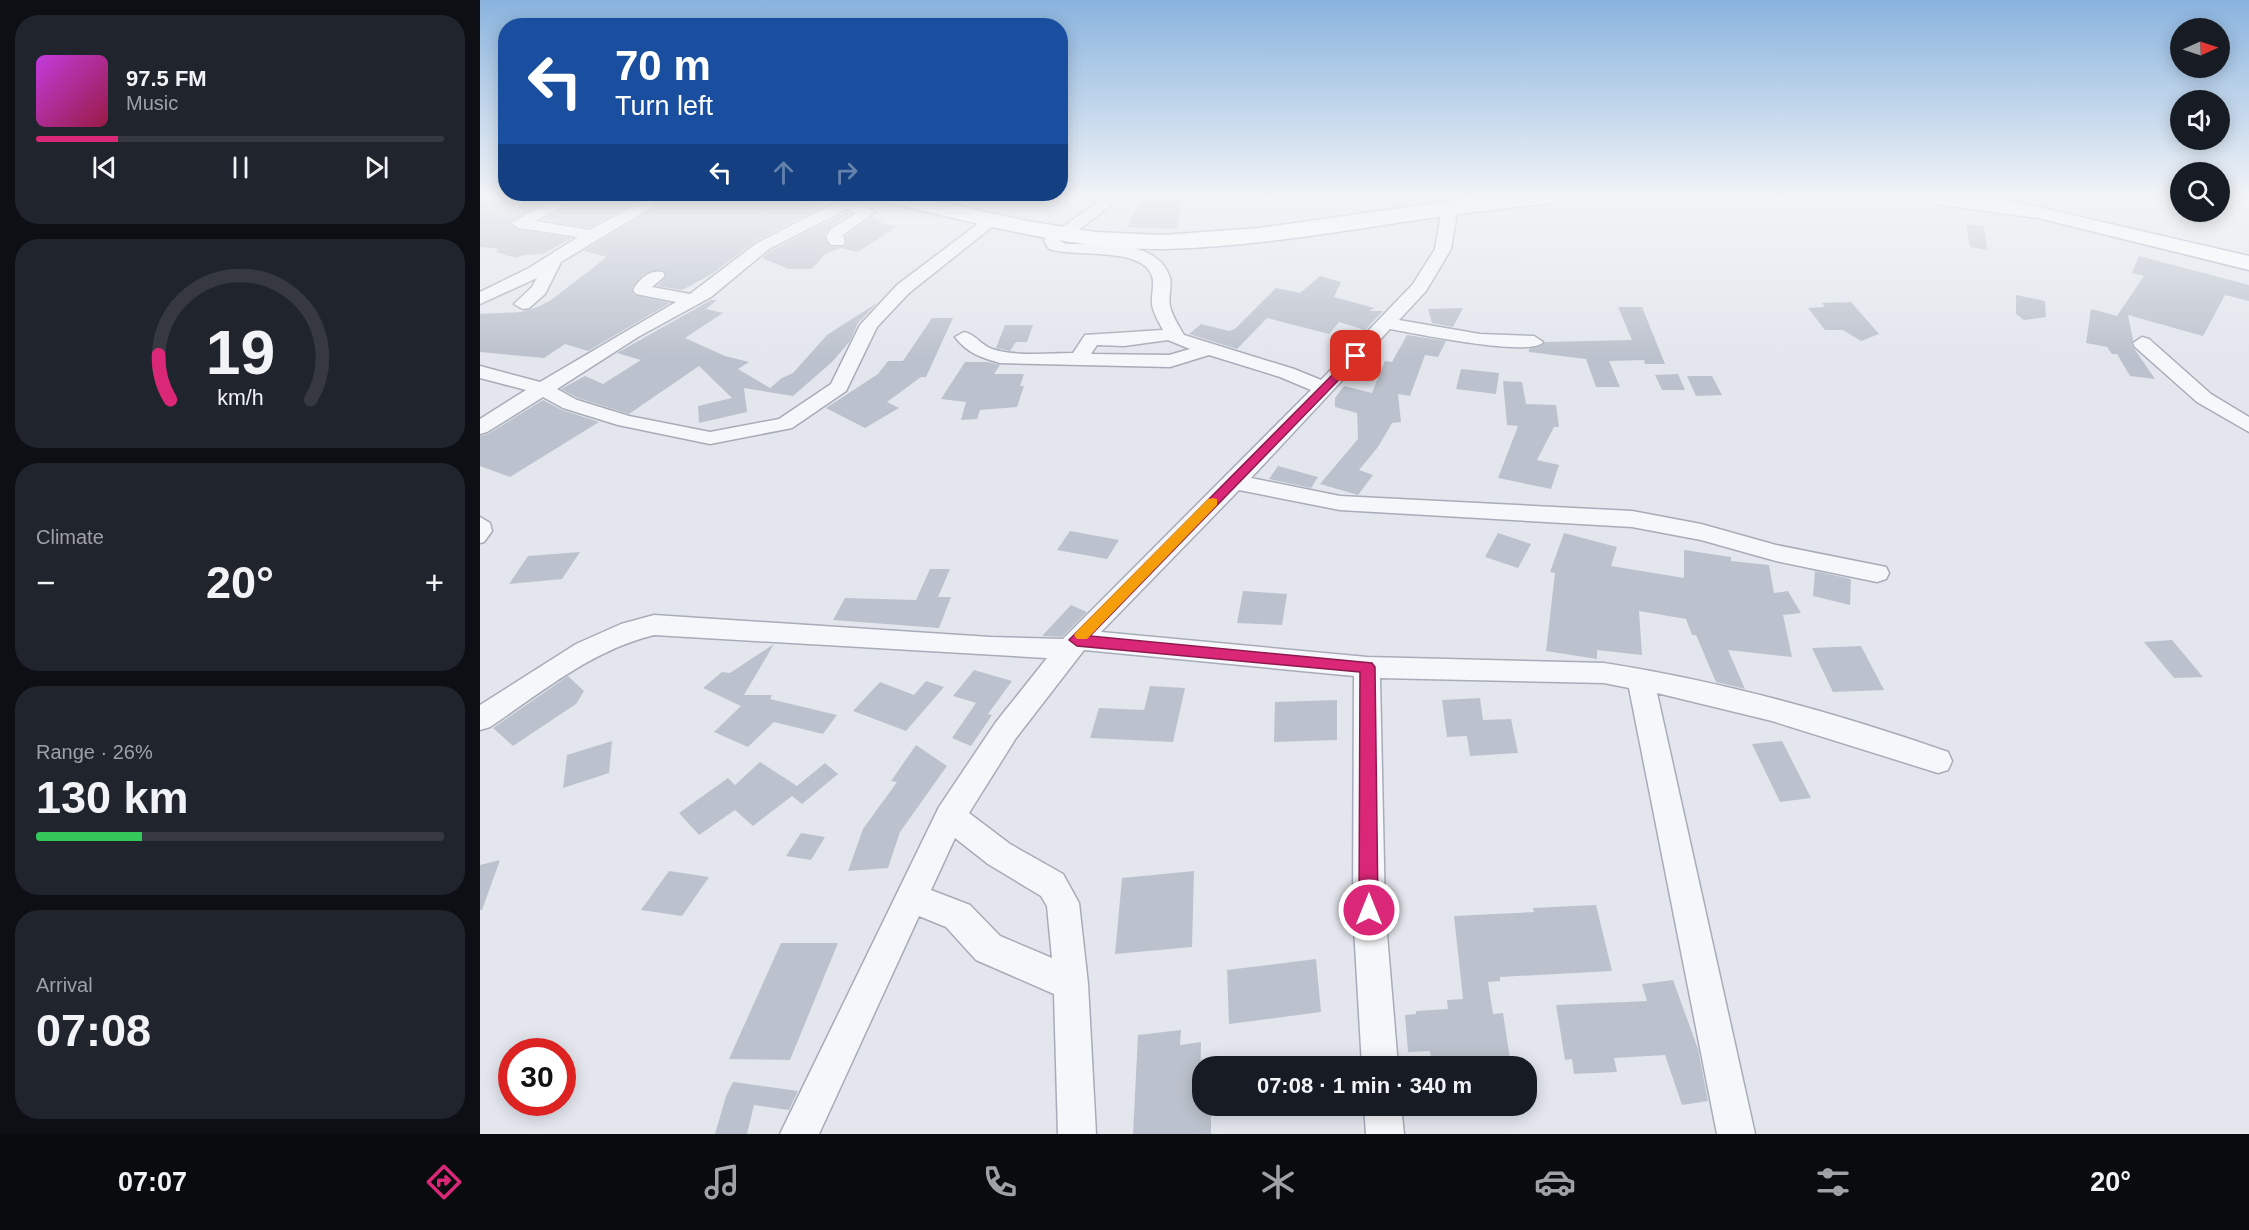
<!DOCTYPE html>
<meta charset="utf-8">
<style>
:root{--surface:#171b24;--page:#20242c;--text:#f1f3f6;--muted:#9ea1a6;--line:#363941;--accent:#db2777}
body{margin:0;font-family:Arial,sans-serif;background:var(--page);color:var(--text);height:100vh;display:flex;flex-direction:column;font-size:22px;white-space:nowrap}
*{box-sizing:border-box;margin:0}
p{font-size:20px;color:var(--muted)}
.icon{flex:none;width:33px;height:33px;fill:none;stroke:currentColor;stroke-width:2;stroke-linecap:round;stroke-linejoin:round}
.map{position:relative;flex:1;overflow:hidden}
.drawer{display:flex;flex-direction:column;gap:15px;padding:15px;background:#0d0f14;width:480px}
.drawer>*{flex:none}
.banner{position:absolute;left:18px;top:18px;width:570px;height:183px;border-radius:24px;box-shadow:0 3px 15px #0003;background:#1a4fa0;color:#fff;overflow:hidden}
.needle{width:39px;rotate:87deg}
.tools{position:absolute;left:1690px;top:18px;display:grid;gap:12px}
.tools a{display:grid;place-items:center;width:60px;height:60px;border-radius:50%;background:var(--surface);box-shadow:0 3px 15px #0003;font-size:30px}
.speed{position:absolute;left:18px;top:1038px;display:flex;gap:12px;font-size:30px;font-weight:700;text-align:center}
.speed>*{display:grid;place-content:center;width:78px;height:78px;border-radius:50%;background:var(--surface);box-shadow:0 3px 15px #0003;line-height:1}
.speed .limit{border:9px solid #d22;background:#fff;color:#111}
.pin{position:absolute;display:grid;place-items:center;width:51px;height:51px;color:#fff;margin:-26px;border-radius:12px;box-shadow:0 3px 9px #0006}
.me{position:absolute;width:66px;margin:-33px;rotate:0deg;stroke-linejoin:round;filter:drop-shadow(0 0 4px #0008)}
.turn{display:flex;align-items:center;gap:21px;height:126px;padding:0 18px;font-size:27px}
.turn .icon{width:78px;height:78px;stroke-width:2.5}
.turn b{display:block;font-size:42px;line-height:51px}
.lanes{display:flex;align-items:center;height:57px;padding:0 18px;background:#0003;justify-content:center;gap:30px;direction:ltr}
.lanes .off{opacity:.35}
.big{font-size:45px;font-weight:700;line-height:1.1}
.drawer .card{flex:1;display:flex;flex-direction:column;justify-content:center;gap:9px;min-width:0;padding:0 21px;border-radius:24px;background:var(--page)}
.drawer .dial{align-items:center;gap:0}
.dial svg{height:156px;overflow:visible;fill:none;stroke:var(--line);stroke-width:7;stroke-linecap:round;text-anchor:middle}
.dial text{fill:var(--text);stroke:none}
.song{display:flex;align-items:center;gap:18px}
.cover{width:72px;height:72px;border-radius:9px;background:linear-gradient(135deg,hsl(290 70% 55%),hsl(340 70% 35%))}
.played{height:6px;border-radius:3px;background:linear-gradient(90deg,var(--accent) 20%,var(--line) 20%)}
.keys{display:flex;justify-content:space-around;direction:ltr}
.heat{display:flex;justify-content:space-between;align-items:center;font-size:33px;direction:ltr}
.charge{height:9px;border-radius:4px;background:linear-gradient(90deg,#34c759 26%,var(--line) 0)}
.trip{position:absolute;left:712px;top:1056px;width:345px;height:60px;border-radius:24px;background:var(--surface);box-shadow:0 3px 15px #0003;font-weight:700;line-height:60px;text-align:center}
.dock{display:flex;height:96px;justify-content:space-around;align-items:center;background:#090b0e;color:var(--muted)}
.dock .icon{width:42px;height:42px}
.dock .selected{color:var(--accent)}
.dock b{font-size:27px;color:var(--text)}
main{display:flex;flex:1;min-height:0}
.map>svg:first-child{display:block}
.building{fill:#bcc2cd}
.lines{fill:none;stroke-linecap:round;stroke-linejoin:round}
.lane-casing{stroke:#a7acb8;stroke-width:3}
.street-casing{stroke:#a7acb8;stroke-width:3}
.primary-casing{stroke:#a1aaba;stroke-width:3}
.lane{fill:#f6f7fa;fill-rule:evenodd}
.street{fill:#f6f7fa;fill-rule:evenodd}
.primary{fill:#fff;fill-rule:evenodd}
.route{fill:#db2777;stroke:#8e194d;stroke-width:1.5}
.slow{fill:#f59e0b}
</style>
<main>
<section class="drawer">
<div class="card">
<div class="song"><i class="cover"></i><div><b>97.5 FM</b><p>Music</p></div></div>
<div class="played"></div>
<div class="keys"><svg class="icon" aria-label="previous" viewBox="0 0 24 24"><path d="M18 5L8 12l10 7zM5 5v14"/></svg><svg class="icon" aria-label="pause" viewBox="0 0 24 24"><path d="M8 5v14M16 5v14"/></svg><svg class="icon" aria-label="next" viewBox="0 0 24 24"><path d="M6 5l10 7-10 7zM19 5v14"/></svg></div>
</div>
<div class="card dial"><svg viewBox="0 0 100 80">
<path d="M14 69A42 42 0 1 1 86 69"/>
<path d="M14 69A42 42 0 0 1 8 46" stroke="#db2777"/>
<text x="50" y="56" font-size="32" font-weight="700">19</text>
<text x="50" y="72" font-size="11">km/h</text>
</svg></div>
<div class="card"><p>Climate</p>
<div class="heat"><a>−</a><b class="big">20°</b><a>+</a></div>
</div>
<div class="card"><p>Range · 26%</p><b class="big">130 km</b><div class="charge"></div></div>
<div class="card"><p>Arrival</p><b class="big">07:08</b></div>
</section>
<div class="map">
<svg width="1769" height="1134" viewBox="0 0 1769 1134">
<rect width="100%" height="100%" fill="#e3e6ed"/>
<g class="building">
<path d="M0,198H71L29,224L39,230L92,238L63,254L43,255L36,258L16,252L19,249L0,247Z"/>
<path d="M97,198H163L110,228L62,220Z"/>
<path d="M189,198H290L342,207L276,241L232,274L202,290L177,286L187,276L183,270L164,274L151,289L154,295L190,303L108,351L85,344L64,358L0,352V314L41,312L58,307L71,300L127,257L104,251Z"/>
<path d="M662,198H703L697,229L647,227Z"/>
<path d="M367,212L371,213L350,227L344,236L351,247L365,246L366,236L392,217L403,221L399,223L418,226L378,252L360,248L344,255L332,269H308L282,258L290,251Z"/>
<path d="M1486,224L1504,226L1507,250L1490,247Z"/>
<path d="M1659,256L1769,285V301L1745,295L1723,336L1648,315L1653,340L1651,344L1675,379L1650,376L1637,354H1632L1627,347L1606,343L1611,309L1637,316L1664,276L1652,273Z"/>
<path d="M840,276L861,282L854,297L894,308L889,311H903L885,330L859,322L849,334L787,318L757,349L709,334L721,324L749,331L755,329L796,288L820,293Z"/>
<path d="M1536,295L1565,301L1566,317L1544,320L1536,314Z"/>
<path d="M231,300H237L226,309L243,313L205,338L245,356L269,362L258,369L290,388L302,378L313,373L347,335L397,303L378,323L370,341L352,362L313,396L264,388L267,412L219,423L218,406L252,398L219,366L149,414L98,398L81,389L105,376L123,384L161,360L137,353Z"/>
<path d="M1371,302L1399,334L1381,341L1363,330H1345L1328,308L1345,307L1342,303Z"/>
<path d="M1138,307H1162L1185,364H1165L1164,360L1129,361L1140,387H1116L1106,359L1049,352V349L1065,342L1152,340Z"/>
<path d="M983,308L973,327L952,323L948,309Z"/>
<path d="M452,318H473L446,377H441L407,402L419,408L385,428L346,408L398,374L408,361H423Z"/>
<path d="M525,325H553L547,342H536L530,351L516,348Z"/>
<path d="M927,335L966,341L958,357L945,355L930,396L918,394L921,422L912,423L898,447L879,470L893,475L878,495L840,484L878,439L877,413L855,407V398L864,386L892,393L905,361L912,362Z"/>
<path d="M485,362H508L520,365L514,374H544L540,386H544L537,407L500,410L497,419L481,420L486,402L461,399Z"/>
<path d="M981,369L1019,373L1016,394L976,389Z"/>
<path d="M1198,374L1205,390H1182L1175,375Z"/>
<path d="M1207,376H1232L1242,395L1216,396Z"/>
<path d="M1023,381L1042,382L1046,404L1076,405L1079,427H1074L1057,460L1079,465L1071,489L1018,478L1038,426L1027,425Z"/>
<path d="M63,400L82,410L119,422L30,477L0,466V436L8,434Z"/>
<path d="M798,466L838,477L831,488L789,479Z"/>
<path d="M590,531L639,540L627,559L577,550Z"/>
<path d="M1018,533L1051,544L1038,568L1005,557Z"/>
<path d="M1084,533L1137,547L1131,566L1204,578V550L1251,557V561L1289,565L1294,593L1308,591L1321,613L1303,615L1312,657L1248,650L1265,689L1236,682L1216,635H1212L1206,619L1159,611L1162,655L1117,650V659L1066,651L1075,573L1070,572Z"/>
<path d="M100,552L82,579L29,584L48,556Z"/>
<path d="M450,569H470L458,597H471L459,628L353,620L365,598L436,600Z"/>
<path d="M1335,571L1371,579L1370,605L1333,596Z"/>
<path d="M763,591L807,594L802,625L757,623Z"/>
<path d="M591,605L607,612L582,637L562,636Z"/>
<path d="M1692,640L1723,677L1694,678L1664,642Z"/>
<path d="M294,644L264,695H292L290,699L357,715L343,734L294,722L268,747L234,732L261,706L223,688L242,672L250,673Z"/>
<path d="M1381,646L1404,690L1353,692L1332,648Z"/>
<path d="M494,670L532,681L508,714L512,715L491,746L472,738L496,703L473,696Z"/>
<path d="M88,676L104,691L96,704L33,746L13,728Z"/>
<path d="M446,681L464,687L426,731L373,711L400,682L434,695Z"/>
<path d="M670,686L705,688L693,742L610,738L619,708L664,710Z"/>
<path d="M1000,698L1003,720L1031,719L1038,753L990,756L987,736L967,737L962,700Z"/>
<path d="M857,700V740L794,742L795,702Z"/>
<path d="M132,741L129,773L83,788L87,755Z"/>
<path d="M1302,741L1331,798L1300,802L1272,744Z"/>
<path d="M436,745L467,766L420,832L408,868L368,871L383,829L417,782L411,781Z"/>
<path d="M280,762L317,786L345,763L358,774L322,804L312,796L273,826L255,810L219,835L199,813L248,778L255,785Z"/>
<path d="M321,833L345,837L331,860L306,856Z"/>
<path d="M20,860L2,910H0V865Z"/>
<path d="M189,871L229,877L202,916L161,910Z"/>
<path d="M714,871L712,947L635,954L642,878Z"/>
<path d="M1116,905L1132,971L1020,977V981L1008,982L1013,1014L1023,1013L1031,1066H952L950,1051L928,1052L925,1015L936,1014V1011L968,1009L967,1000L983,999L974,916L1054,912L1053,908Z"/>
<path d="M301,943H358L310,1060L249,1059Z"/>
<path d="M836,959L841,1012L749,1024L747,970Z"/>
<path d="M1193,980L1218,1049L1228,1101L1202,1105L1185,1055L1134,1058L1137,1072L1094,1074L1092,1059L1085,1060L1076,1005L1167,1001L1162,984Z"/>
<path d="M701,1030L700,1045L721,1042L720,1110L731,1108V1134H653L658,1035Z"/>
<path d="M253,1082L318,1091L309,1110L274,1105L267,1134H235L246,1096Z"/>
</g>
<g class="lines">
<g class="lane-casing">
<path id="lane" d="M0,517L10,523L12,531L4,542L0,543Z"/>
</g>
<g class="street-casing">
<g id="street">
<path d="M77,198L95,199L55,221L110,230L168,198H187L81,262L65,294L49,308L43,309L34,304L52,287L57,278L0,304V292L49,268L98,237L39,228L31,223Z"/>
<path d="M365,198H384L378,203L395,212L363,235L365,242L363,245H351L346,237L351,229L376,213L367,209L289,249L231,297L158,337L77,389L97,400L149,416L230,432L299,419L351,384L380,325L417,285L507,217H517L520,220L517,223L429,293L397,327L366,391L312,428L230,444L138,425L83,408L63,397L7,432L0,434V419L46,390L0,378V366L60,382L196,302L156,294L153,290C159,279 170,269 183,272L185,276L172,287L210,294L277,243Z"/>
<path d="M624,198H641L590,236L581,237L580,241L586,244C617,245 678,238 690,278C692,287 688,297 690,306C692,316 699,326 704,335L814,369L841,380L933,284L955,249L962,207L970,202L978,207L971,249L946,291L919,320L1000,334L1054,336L1063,342C1052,358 933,333 910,329L771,478L860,496L1152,511L1221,524L1296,545L1406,567L1409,573L1406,579L1397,582L1296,561L1221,540L1152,527L860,510L759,490L621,632L887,657L1124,663C1240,681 1357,713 1468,752L1472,761L1468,770L1458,773L1292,721L1177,693L1275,1134H1237L1149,688L1124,683L900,678L905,910L918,1066H882L873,910L874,676L604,650L536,738L489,813L530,844L583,874L599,903L608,984L616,1134H578L574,994L496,960L466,927L439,916L339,1134H300L459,807L516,722L567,658L174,635C112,650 62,692 10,727L0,730V705L96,644L141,624L174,615L510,637L583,639L831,390L800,377L729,355L690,367L520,363C502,358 487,353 475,337L484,332C495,334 501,345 512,349C536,357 567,353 593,353L605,335L683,330C679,322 673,313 672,304C671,295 675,285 672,276C662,246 595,258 569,249L564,241L569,228H581ZM688,340L710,349L689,355L611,354L617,345L644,346ZM475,838L508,864L561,896L567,906L572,958L520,936L490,905L451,890Z"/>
<path d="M1662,337L1669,339L1731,394L1769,417V432L1717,402L1655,347L1653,343Z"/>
<path d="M884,1106H921L924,1134H886Z"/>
</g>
</g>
<g class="primary-casing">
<g id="primary">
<path d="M404,198H443L547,221L615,232L683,235L779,228L992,198H1078L1068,204C939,214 812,246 683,249C592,250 502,224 414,204Z"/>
<path d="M1444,198L1527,200L1769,256V270L1558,218L1454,204Z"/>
</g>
</g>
<use href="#lane" class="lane"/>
<use href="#street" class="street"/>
<use href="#primary" class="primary"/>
</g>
<linearGradient id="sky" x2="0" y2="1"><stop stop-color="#89b3de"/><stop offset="0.55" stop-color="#f2f4f7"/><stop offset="1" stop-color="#f2f4f7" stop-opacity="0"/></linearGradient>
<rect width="1769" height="357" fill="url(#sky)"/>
<path class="route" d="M873,354L882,356L610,636L892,663L895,667L898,910L895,916L889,919L882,916L879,910L880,672L597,646L589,640Z"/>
<path class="slow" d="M733,498L737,499V505L607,639H597L594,635L597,631L728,499Z"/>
</svg>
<div class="tools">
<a><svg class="needle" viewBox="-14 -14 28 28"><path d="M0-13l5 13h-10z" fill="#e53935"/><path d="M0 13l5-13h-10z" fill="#9ea1a6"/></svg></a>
<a><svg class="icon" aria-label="sound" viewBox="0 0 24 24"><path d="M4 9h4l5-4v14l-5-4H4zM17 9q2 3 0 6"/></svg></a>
<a><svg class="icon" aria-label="search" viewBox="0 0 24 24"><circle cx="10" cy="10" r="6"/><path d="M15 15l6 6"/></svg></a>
</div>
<div class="speed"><div class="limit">30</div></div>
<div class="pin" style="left:876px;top:356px;background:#d93025"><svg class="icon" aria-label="arrive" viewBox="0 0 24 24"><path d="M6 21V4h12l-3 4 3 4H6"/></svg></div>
<svg class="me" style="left:889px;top:910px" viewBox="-20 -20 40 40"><circle r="17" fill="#db2777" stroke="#fff" stroke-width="3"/><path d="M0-11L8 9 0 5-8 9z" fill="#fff"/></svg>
<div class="trip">07:08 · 1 min · 340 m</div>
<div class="banner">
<div class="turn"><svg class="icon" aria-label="left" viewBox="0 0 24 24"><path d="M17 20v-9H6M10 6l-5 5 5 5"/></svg><div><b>70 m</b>Turn left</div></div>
<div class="lanes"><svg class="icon" aria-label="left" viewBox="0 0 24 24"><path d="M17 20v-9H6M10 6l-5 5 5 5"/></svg><svg class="icon off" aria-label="ahead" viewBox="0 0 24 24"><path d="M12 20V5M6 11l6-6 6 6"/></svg><svg class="icon off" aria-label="right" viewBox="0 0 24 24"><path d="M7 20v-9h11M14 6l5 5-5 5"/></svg></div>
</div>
</div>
</main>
<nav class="dock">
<b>07:07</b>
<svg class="icon selected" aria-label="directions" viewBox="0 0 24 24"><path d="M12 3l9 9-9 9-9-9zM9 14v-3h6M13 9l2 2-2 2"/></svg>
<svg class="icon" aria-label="music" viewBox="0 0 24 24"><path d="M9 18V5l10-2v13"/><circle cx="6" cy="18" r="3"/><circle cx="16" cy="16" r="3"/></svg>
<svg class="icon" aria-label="phone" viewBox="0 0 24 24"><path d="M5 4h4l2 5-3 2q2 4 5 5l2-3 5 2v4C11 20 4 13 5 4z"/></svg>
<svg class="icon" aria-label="climate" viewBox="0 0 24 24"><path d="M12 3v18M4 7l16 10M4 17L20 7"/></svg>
<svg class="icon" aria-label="car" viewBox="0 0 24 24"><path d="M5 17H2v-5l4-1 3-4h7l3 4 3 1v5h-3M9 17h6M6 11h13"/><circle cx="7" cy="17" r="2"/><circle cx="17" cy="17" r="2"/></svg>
<svg class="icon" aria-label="filters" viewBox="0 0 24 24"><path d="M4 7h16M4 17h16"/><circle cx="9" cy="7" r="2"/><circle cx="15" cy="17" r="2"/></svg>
<b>20°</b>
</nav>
